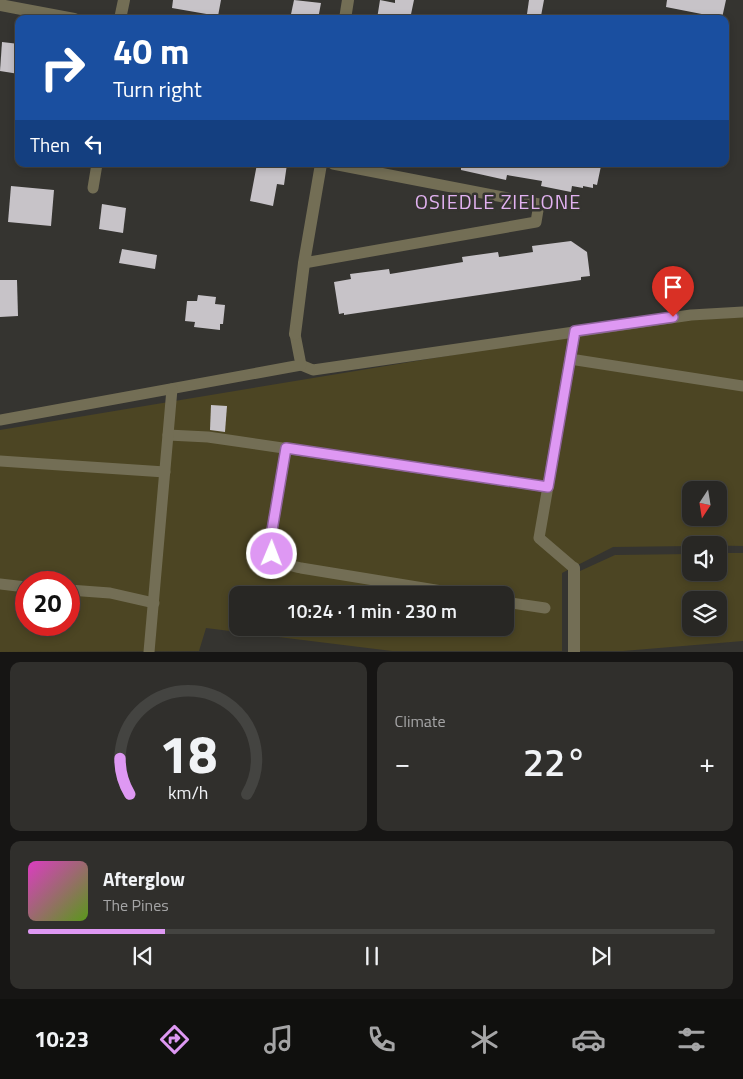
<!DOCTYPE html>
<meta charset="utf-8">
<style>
:root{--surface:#282724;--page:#302f2c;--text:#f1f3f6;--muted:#a5a5a6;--line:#444441;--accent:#de98f3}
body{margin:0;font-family:"Titillium Web",sans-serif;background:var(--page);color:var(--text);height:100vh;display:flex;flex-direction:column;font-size:19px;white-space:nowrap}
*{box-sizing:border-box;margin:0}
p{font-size:16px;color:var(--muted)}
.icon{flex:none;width:28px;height:28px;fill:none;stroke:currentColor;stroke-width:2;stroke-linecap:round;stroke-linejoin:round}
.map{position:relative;height:652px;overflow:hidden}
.drawer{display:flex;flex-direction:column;gap:10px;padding:10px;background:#161514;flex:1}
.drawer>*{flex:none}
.guide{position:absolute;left:15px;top:15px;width:714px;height:152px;border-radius:10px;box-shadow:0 2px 8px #0003,0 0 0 1px var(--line);background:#1a4fa0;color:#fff;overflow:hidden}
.needle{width:32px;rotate:192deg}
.fabs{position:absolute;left:682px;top:481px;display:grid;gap:10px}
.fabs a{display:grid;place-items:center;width:45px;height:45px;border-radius:10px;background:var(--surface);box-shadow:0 2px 8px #0003,0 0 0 1px var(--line);font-size:25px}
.speed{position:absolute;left:15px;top:571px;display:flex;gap:10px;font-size:25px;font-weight:700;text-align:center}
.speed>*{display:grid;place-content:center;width:65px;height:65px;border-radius:50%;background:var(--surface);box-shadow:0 2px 8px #0003,0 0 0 1px var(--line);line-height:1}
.speed .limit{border:8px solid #d22;background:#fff;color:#111}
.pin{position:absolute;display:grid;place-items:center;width:42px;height:42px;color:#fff;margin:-51px -21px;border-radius:50% 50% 50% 0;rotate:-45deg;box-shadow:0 0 5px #0007}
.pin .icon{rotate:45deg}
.me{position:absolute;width:55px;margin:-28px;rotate:1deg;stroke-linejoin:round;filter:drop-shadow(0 0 4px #0008)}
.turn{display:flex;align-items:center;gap:18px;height:105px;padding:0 15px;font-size:22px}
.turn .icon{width:65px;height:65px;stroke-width:2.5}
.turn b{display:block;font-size:35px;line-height:42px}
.then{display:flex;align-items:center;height:48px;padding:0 15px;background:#0003;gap:10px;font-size:19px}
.big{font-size:38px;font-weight:600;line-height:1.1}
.drawer .card{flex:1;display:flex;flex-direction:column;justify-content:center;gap:8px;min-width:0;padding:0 18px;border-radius:10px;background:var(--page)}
.drawer .dial{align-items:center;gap:0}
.dial svg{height:130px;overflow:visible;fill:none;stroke:var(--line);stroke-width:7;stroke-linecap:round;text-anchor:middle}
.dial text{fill:var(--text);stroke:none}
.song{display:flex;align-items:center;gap:15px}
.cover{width:60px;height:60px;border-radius:8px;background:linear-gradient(135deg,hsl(310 70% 55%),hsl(90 70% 35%))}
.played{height:5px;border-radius:2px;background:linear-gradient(90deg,var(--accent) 20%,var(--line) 20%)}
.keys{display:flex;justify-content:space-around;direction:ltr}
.heat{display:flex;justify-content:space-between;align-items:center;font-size:28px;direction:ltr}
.drawer .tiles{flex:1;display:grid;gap:10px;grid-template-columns:1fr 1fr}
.card:last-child{grid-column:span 2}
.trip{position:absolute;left:229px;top:586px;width:285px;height:50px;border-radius:10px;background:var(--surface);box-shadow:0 2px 8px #0003,0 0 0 1px var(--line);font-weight:600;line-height:50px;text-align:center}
.tabs{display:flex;height:80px;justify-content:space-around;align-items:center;background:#10100e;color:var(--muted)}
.tabs .icon{width:35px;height:35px}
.tabs .selected{color:var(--accent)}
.tabs b{font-size:22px;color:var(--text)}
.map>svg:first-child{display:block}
.green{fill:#4c4523;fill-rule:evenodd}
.building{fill:#c7c3c8}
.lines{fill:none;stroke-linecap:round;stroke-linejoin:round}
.lane{stroke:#736e55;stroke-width:11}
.street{stroke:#736e55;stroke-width:12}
.route-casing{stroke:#90639e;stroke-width:12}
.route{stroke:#de98f3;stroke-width:9}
.labels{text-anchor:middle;stroke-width:5;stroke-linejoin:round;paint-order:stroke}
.neighbourhood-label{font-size:20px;letter-spacing:1px;fill:#e2b2f1;stroke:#353430}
</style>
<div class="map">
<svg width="743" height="652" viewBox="0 0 743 652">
<rect width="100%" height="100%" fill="#353430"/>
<g class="green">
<path d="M743,317V546L691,545V546L613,547L562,573V651H392L206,628L199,651L0,652V430L651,322ZM691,490H719V518H691ZM26,582H69V625H26ZM238,595H505V628H238Z"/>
<path d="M719,553H743V641L623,651H580V571L615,555L691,554V572H719ZM691,600H719V628H691Z"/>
</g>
<g class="building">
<path d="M173,0H221L218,16L172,8Z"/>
<path d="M294,0L321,3L318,19H290Z"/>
<path d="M380,0L395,3V0H414L410,19H377Z"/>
<path d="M529,0H544L541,16L527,14Z"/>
<path d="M667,0H726L722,18L666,7Z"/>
<path d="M2,42L19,44V74L0,71Z"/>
<path d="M257,164H287L284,185L277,184L273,206L250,201Z"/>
<path d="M461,164H589L601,166L597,185L593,184V188L583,186V188L572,186L571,192L541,186L542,181L507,175L506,180L461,170Z"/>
<path d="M11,186L54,190L51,226L8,222Z"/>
<path d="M102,204L126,208L123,233L99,229Z"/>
<path d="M571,241L587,252L590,276L581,277V280L344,315V313L339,314L334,282L351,279L350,274L389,269L390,274L463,262L462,257L498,252L499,257L533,252L532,246Z"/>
<path d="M122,249L157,255L155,269L119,263Z"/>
<path d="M0,280H17L18,316L0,317Z"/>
<path d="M198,295L216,297L215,304L225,305L223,324H220V330L194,327L195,322L185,321L187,301H197Z"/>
<path d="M211,405L227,406L225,432L210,430Z"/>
</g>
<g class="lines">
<g class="lane">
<path d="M93,188L97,164"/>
<path d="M304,263L536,222L539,204L333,164"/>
<path d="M570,359L743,386"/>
<path d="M301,365L313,370L691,315L743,312"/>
<path d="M0,420L301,365L295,334"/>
<path d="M168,435L208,437L548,487"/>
<path d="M286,448L270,542C273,564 282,563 301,568L466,595"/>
<path d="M0,461L165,472"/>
<path d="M574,568L539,538L575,331"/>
<path d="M0,584L26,587"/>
<path d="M69,590L110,593L154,603"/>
<path d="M505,602L545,608"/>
<path d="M149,652L172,389"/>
</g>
<g class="street">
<path d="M0,5L74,19"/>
<path d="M120,19L124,0"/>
<path d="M345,19L348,0"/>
<path d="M295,334L304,263L321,164"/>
<path d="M574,652V568"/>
</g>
</g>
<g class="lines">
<g class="route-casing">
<path id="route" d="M272,554L270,542L286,448L548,487L575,331L673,317"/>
</g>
<use href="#route" class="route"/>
</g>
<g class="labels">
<g class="neighbourhood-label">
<text x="498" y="209">OSIEDLE ZIELONE</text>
</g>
</g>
</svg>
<div class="fabs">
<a><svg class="needle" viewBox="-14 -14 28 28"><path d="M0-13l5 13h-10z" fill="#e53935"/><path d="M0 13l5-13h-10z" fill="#a5a5a6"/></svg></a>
<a><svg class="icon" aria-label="sound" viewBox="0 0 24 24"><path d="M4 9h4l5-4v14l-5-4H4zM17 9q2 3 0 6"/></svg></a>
<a><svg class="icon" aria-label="layers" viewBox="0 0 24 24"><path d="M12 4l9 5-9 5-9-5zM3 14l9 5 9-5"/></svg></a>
</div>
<div class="speed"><div class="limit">20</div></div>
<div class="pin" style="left:673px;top:317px;background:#d93025"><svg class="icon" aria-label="arrive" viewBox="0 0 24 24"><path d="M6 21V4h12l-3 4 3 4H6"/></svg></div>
<svg class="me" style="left:272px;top:554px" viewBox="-20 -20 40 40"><circle r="17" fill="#de98f3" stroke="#fff" stroke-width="3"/><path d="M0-11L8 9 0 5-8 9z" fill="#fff"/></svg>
<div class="trip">10:24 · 1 min · 230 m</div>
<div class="guide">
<div class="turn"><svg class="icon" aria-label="right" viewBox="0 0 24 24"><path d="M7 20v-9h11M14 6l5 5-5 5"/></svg><div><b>40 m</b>Turn right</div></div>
<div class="then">Then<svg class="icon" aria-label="left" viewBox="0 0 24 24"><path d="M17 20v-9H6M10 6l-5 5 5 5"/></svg></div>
</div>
</div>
<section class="drawer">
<div class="tiles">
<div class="card dial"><svg viewBox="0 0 100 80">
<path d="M14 69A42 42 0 1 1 86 69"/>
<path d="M14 69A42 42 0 0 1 8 47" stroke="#de98f3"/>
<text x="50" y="56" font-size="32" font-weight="700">18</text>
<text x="50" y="72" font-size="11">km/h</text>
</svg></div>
<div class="card"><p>Climate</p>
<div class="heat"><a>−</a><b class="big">22°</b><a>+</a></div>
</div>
<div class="card">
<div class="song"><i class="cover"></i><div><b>Afterglow</b><p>The Pines</p></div></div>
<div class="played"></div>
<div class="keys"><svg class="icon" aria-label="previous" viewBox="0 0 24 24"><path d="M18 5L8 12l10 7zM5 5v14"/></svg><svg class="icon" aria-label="pause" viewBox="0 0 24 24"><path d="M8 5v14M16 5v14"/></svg><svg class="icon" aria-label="next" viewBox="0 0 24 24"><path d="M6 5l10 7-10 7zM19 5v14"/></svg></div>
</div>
</div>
</section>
<nav class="tabs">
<b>10:23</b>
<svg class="icon selected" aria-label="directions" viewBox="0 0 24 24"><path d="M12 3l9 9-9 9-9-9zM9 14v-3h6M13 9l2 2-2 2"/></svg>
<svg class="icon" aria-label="music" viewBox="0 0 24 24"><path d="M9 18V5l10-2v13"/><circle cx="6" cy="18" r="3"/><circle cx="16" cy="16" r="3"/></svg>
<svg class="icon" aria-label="phone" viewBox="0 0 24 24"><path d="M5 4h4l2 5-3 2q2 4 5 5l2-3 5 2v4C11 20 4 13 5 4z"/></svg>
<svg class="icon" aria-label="climate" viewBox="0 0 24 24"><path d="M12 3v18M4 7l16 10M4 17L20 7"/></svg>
<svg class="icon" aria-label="car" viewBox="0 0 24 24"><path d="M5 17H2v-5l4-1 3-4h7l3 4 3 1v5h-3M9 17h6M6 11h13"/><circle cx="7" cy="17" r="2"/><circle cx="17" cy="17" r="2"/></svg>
<svg class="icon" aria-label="filters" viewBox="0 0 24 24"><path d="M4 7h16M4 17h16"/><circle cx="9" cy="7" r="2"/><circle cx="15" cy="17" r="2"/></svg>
</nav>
